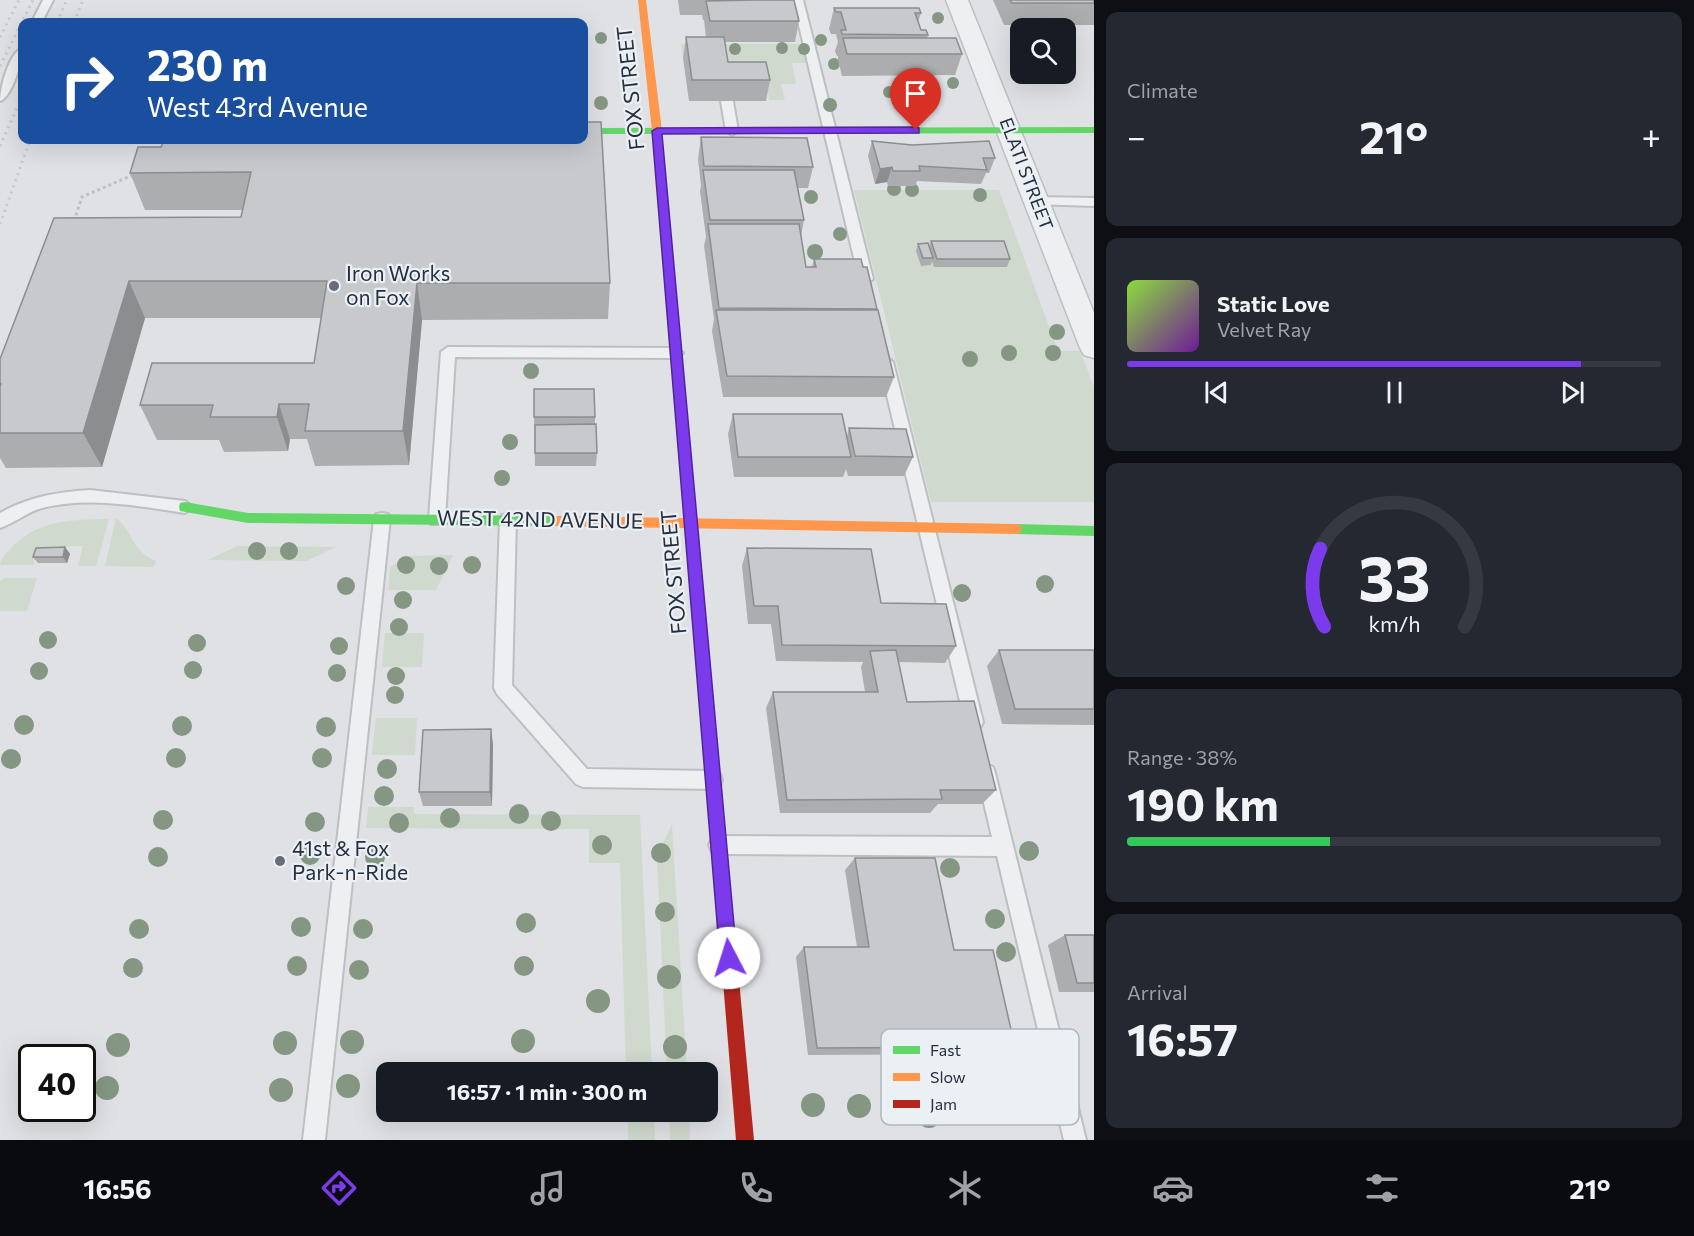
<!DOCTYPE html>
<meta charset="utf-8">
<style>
:root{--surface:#171b24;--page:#242831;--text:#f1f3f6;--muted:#9ea1a6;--line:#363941;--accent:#7c3aed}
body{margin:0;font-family:Commissioner,sans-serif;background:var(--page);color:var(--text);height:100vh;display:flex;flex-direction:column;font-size:22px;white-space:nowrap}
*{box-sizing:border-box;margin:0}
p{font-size:20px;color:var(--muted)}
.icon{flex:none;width:33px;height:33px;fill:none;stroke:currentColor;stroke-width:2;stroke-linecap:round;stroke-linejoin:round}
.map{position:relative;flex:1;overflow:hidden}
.details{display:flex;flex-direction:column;gap:12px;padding:12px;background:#0d0f14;width:600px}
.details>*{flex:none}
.guide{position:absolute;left:18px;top:18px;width:570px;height:126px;border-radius:12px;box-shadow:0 6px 24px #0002;background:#1a4fa0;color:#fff;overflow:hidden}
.fabs{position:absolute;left:1010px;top:18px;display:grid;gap:12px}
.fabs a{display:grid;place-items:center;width:66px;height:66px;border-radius:12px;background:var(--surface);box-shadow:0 6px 24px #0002;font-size:30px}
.speed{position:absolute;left:18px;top:1044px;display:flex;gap:12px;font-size:30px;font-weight:700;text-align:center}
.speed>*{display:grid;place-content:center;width:78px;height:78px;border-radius:50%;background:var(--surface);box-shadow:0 6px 24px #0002;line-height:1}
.speed .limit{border:3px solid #111;border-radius:9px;background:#fff;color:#111}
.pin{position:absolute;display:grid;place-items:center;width:51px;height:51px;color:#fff;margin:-62px -26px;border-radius:50% 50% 50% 0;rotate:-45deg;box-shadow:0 0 6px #0007}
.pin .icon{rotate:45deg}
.me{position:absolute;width:66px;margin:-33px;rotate:355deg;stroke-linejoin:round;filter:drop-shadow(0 0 4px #0008)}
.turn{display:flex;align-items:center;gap:21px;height:126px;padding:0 30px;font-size:27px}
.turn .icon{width:78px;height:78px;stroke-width:2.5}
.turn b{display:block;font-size:42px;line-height:51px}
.big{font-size:45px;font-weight:700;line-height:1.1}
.details .widget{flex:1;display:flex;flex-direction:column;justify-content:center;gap:9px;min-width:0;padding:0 21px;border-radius:12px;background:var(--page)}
.details .dial{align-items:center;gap:0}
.dial svg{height:156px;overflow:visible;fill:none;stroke:var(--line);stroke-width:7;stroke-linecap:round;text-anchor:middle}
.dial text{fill:var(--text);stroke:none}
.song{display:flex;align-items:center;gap:18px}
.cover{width:72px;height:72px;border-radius:9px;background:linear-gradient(135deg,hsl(90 70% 55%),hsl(280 70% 35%))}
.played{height:6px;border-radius:3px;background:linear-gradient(90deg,var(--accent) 85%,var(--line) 85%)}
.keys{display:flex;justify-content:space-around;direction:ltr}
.heat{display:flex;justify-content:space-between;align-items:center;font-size:33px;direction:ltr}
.charge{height:9px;border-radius:4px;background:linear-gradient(90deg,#34c759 38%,var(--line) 0)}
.trip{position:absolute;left:376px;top:1062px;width:342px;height:60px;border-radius:12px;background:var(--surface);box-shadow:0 6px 24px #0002;font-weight:700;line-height:60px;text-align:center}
.dock{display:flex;height:96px;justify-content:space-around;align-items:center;background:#090b0e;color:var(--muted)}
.dock .icon{width:42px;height:42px}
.dock .on{color:var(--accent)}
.dock b{font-size:27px;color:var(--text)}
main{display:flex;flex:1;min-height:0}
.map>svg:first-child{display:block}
.green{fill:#d0d9ce}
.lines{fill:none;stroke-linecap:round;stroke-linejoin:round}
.lane-casing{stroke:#bdbfc2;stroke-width:4}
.street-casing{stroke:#bdbfc2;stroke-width:3}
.path{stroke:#bebfc4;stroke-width:3;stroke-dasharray:3 3;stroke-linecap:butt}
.lane{fill:#eeeff1;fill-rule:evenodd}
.street{fill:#eeeff1;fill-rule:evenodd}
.fast{fill:#63d668;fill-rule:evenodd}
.slow{fill:#ff974d;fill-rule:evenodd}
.jam{fill:#b3261e;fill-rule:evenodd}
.rail{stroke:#c7c9cc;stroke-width:3;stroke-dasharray:2 4.5;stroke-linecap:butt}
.tree{fill:#859782}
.wall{fill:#abadaf}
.shaded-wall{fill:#8b8d8f}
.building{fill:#c7c9cc;stroke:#8b8d8f;stroke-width:1.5}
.route{fill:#7c3aed;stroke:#51269a;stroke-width:1.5}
.poi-dot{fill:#666d79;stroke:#ebf0f5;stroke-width:2}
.labels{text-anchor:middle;stroke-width:4.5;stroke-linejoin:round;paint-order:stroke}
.far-street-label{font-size:18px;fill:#252f3f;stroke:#ebf0f5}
.street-label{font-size:21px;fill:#252f3f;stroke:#ebf0f5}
.poi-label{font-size:21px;fill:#252f3f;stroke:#ebf0f5;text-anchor:start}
.key{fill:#ebf0f5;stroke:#b0b6be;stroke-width:1.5}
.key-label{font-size:16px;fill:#252f3f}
</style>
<main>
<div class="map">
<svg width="1094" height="1140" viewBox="0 0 1094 1140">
<rect width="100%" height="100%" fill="#dfe1e4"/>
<g class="green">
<path d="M681,44H805L809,63H792L796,84H781L785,100H769L766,82H729L724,57H683Z"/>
<path d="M854,190H999L1058,351H1080L1094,387V502H931Z"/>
<path d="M116,518C134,532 130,550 156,561L154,567L105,566Z"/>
<path d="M109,519L96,566H78L83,546L38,547L33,565H0C1,557 8,552 13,546C40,519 73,520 109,519Z"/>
<path d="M237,546L336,547L306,561L208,560Z"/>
<path d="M453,555L436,590H388L390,567L410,556Z"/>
<path d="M5,578H37L27,611H0V581Z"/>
<path d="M385,633H424L422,667H382Z"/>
<path d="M376,718H417L415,755H372Z"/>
<path d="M368,807H414V814L640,815L652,1072H626L620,863H589V829L366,828Z"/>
<path d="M672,824L687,1072H667L657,857Z"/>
<path d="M628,1112H654L655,1140H628Z"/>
<path d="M669,1112H689L690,1140H670Z"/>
</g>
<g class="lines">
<g class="lane-casing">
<g id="lane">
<path d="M43,0H53L42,22H32Z"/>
<path d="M793,0H803L873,279L866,284L859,279Z"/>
<path d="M22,48C23,60 12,97 0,101C0,88 9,53 22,48Z"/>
<path d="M727,97L733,101L738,131L732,135L726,131L721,101Z"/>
<path d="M1036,197L1094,198V206L1032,204V198Z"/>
<path d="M448,347L676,348L683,353L676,358L455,357L445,519L443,524H431L429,519L441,352Z"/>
<path d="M886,357L893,362L983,722L980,728L974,730L968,728L965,722L879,362Z"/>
<path d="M90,490L185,501L193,507L185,513C139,506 88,496 42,508C27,512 15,523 0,528V513C28,497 57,492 90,490Z"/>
<path d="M382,513L388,514L390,519L325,1140H303L374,519L376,514Z"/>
<path d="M508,514L514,515L516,520L512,685L587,769L713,771L720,774L722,780L720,786L713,789L583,787L576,784L497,694L494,688L500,520L502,515Z"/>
<path d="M986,764L993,767L995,773L1086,1140H1064L997,856L719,854L712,852L709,845L712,838L719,836L992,837L977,773L979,767Z"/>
</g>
</g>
<g class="street-casing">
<path id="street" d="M946,0H968L1094,313V358L1084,355L1080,348Z"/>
</g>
<path class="path" d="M74,221L82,197L135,174"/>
<use href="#lane" class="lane"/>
<use href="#street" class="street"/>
<g class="fast">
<path d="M1094,127V133L584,134V128Z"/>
<path d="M676,350L682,354L738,969L736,975L730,977L724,975L722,969L670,354Z"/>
<path d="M185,502L248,513L558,516L563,517L565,521L563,525L558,526L248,523L180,511L179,507L180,503Z"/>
<path d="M1015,524L1094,526V536L1015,534L1010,533L1008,529L1010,525Z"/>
</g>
<g class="slow">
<path d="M638,0H646L662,131L682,354L676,358L670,354L652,131Z"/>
<path d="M558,516L1015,524L1020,525L1022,529L1020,533L1015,534L558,526L553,525L551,521L553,517Z"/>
</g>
<path class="jam" d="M730,961L736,963L738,969L754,1140H736L722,969L724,963Z"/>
<g class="rail">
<path d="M57,22L67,0"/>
<path d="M74,22L83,0"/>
<path d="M0,37L19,0"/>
<path d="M0,66L33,0"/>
<path d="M0,146L22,97"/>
<path d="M0,224L30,140"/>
</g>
</g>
<g class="tree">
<circle cx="938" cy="18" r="6"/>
<circle cx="601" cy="38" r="6"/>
<circle cx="821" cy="40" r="6"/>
<circle cx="782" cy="48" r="6"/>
<circle cx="735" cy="49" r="6"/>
<circle cx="804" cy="49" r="6"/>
<circle cx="834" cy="64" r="6"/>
<circle cx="911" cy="81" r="6"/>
<circle cx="953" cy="83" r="6"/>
<circle cx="889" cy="92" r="6"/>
<circle cx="601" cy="103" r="7"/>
<circle cx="830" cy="105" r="7"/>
<circle cx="894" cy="189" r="7"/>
<circle cx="912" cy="190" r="7"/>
<circle cx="980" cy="195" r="7"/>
<circle cx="811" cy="197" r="7"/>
<circle cx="840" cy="234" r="7"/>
<circle cx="815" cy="252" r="8"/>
<circle cx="1057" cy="332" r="8"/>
<circle cx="1009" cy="353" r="8"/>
<circle cx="1053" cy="353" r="8"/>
<circle cx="970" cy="359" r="8"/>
<circle cx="531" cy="371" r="8"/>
<circle cx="510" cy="442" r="8"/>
<circle cx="502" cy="478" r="8"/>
<circle cx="257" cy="551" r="9"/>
<circle cx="289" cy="551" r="9"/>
<circle cx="406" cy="565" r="9"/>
<circle cx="472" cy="565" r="9"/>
<circle cx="439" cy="566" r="9"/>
<circle cx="1045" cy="584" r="9"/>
<circle cx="346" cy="586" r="9"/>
<circle cx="962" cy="593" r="9"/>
<circle cx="403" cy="600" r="9"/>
<circle cx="399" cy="627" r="9"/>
<circle cx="48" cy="640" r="9"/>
<circle cx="197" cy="643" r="9"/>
<circle cx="339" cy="646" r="9"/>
<circle cx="193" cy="670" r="9"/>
<circle cx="39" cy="671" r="9"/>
<circle cx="337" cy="673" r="9"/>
<circle cx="396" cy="676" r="9"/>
<circle cx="395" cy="695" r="9"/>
<circle cx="24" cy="725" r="10"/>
<circle cx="182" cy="726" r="10"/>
<circle cx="326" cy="727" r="10"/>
<circle cx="176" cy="758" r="10"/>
<circle cx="322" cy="758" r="10"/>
<circle cx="11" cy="759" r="10"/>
<circle cx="387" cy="769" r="10"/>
<circle cx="384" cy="796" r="10"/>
<circle cx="519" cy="814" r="10"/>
<circle cx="450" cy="818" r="10"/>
<circle cx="163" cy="820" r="10"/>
<circle cx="551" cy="821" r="10"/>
<circle cx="315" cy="822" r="10"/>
<circle cx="399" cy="823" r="10"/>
<circle cx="602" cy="845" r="10"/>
<circle cx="1029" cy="851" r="10"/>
<circle cx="661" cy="853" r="10"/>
<circle cx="310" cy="855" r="10"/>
<circle cx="158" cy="857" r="10"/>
<circle cx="375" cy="857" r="10"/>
<circle cx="950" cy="868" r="10"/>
<circle cx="665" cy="912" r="10"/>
<circle cx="995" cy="919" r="10"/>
<circle cx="526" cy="923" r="10"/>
<circle cx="301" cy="927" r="10"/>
<circle cx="139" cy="929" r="10"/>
<circle cx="363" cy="929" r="10"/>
<circle cx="1006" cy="952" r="10"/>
<circle cx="297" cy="966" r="10"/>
<circle cx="524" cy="966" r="10"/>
<circle cx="133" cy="968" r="10"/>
<circle cx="359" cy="970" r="10"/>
<circle cx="669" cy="977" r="12"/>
<circle cx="598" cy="1001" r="12"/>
<circle cx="523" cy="1041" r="12"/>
<circle cx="352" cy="1042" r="12"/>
<circle cx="285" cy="1043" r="12"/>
<circle cx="118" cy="1045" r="12"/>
<circle cx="675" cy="1047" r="12"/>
<circle cx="348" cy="1086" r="12"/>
<circle cx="107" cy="1088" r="12"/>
<circle cx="281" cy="1090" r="12"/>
<circle cx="813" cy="1105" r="12"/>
<circle cx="859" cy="1106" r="12"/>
<circle cx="929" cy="1116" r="12"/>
</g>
<g class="wall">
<path d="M678,0H794L799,21L795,42H725L728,62L770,80L766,101H689L683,58L686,37H706L704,20H703L702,15H680Z"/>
<path d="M993,0H1094V25H1004Z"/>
<path d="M834,8L921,13L918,22L921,30L928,35L927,38L962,54L955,75L842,76L838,60V56H837L835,51L838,42L836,34H831L829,29Z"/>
<path d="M701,137L813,167L808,188H798L804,220L801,236L806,267H812L814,259L863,267L877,309L876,310L894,377L886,397H723L712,331L714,319L704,246L706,237L700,191L701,186L698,159Z"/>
<path d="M164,140L610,283L608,319L422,320L409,465L315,466L307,439H290L288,451L224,452L219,440H157L140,405L314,363L322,318H145L102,467L6,468L0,458V359L54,218L241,217L243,210H145L130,173L161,147Z"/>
<path d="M872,141L995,158L989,173H986L981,184L917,181L915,186H888L887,182L875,184L868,156Z"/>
<path d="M931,241L1010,259L1007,267H934L932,261L931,265L921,266L916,251L918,244L929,247Z"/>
<path d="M733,414L847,436L849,428L913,457L904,476H848L846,469L843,477H734L728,434Z"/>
<path d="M534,417H595V424L597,453L596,466H535Z"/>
<path d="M65,547L70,554L67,563H38L33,557Z"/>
<path d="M747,548L881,603L956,646L945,663L898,662L907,702L996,790L982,804H938L930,813H780L766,708L773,692H865L861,667L863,662L776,661L771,624H748L742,566Z"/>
<path d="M999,650H1094V725L1002,724L987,666Z"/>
<path d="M493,744L492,806H423L419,792Z"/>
<path d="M855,858L954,950L1015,1047L999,1054L808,1055L796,957L804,947H857L845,870Z"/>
<path d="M1065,935H1094V992H1059L1048,945Z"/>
</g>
<g class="shaded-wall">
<path d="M892,167L887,182L875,184L880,169Z"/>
<path d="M129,281L145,318L102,467L83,433Z"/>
<path d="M417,283L422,320L409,465L403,431Z"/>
<path d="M279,404L290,439L288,451L277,417Z"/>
<path d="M65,547L70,554L67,563L63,557Z"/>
<path d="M491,729L493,744L492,806L490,792Z"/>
</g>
<g class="building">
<path d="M756,0H794L799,21H710L706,1Z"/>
<path d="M1010,0H1094V3H1012Z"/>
<path d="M834,8H919L921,13H915L921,30H926L928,35L842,34L841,30H846L841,12H836Z"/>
<path d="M686,37H724L728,62H766L770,80H692Z"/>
<path d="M843,38H956L962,54H847Z"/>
<path d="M584,122H601L610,283H417L403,431H305L309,404H279L277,417H210L213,405H140L152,363H314L327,281H129L83,433H0V387L1,384H0V359L54,218L241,217L251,172L130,173L138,147H161L164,140H584Z"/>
<path d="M701,137L807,138L813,167L704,166Z"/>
<path d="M872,141L912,145L989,141L995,158H983L987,170L919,166L920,171H893L892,167L880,169Z"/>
<path d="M703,170H794L804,220H710Z"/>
<path d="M708,224H799L806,267H816L814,259H861L863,267H867L877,309L719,308Z"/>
<path d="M931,241H1004L1010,259H937Z"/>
<path d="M928,243L933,258H923L918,244Z"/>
<path d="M716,310H878L894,377L727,376Z"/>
<path d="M534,389H594L595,417H534Z"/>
<path d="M733,414H842L851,457H738Z"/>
<path d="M596,424L597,453H535V425Z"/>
<path d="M849,428L906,429L913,457L855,456Z"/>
<path d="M65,547L63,557H33L36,548Z"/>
<path d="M747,548L871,549L881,603L946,604L956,646L782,645L778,606H754Z"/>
<path d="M896,650L907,702L974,701L996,790H940L942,799L787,800L773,692H878L870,651Z"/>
<path d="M999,650H1094V709H1015Z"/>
<path d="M491,729L490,792H419L423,730Z"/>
<path d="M855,858H935L954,950H993L1015,1047L817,1048L804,947H869Z"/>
<path d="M1065,935H1094V983H1077Z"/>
</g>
<path class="route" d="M916,127L919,128V133L662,134L737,958L735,964L729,967L723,964L720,958L652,131L657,128Z"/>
<g class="poi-dot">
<circle cx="334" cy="286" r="6"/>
<circle cx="280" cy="861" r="6"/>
</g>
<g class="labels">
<g class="far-street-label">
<text transform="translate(1026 174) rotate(69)" y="6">ELATI STREET</text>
</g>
<g class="street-label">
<text transform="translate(631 88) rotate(-96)" y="7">FOX STREET</text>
<text transform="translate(540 520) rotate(1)" y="7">WEST 42ND AVENUE</text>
<text transform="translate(674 572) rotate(-95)" y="7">FOX STREET</text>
</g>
<g class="poi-label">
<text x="346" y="281">Iron Works<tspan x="346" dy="24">on Fox</tspan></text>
<text x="292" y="856">41st &amp; Fox<tspan x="292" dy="24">Park-n-Ride</tspan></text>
</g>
</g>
<rect x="881" y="1029" width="198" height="96" rx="9" class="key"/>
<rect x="893" y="1046" width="27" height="8" fill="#63d668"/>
<rect x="893" y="1073" width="27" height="8" fill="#ff974d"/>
<rect x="893" y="1100" width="27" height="8" fill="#b3261e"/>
<g class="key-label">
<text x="930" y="1056">Fast</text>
<text x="930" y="1083">Slow</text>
<text x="930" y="1110">Jam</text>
</g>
</svg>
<div class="fabs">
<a><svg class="icon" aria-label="search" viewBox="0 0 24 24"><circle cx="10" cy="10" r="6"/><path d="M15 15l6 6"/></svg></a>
</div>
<div class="speed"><div class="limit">40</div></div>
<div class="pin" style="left:916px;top:130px;background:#d93025"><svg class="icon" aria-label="arrive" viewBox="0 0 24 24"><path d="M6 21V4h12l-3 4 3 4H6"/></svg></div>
<svg class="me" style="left:729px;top:958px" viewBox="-20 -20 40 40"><circle r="19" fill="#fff"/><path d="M0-13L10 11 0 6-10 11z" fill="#7c3aed"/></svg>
<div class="trip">16:57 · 1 min · 300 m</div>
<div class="guide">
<div class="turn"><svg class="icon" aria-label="right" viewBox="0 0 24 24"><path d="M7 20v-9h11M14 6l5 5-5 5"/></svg><div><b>230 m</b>West 43rd Avenue</div></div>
</div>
</div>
<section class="details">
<div class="widget"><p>Climate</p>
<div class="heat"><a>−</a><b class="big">21°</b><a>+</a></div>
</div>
<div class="widget">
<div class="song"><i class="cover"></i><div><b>Static Love</b><p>Velvet Ray</p></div></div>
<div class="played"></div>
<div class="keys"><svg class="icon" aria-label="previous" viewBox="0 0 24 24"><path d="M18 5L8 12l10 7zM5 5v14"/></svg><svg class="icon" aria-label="pause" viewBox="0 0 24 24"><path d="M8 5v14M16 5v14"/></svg><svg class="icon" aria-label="next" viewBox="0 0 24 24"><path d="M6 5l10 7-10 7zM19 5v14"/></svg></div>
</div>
<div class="widget dial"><svg viewBox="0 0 100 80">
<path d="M14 69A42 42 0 1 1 86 69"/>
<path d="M14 69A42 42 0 0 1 12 29" stroke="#7c3aed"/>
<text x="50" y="56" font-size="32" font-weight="700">33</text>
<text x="50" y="72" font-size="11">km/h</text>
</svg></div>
<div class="widget"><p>Range · 38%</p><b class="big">190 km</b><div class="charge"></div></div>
<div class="widget"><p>Arrival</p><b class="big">16:57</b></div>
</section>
</main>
<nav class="dock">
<b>16:56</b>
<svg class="icon on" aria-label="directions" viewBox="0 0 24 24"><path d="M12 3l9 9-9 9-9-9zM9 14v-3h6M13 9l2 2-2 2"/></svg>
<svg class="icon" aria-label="music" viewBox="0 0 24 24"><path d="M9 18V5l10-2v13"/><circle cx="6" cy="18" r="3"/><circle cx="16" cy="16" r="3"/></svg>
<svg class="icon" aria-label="phone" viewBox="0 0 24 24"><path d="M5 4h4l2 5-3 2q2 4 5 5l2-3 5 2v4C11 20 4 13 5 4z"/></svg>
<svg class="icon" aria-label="climate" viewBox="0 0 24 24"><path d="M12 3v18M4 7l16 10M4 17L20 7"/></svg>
<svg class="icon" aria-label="car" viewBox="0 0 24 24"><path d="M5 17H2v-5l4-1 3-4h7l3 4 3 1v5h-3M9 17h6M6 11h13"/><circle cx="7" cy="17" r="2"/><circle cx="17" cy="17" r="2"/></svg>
<svg class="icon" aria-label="filters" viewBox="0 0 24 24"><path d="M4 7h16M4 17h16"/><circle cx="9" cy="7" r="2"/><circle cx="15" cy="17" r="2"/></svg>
<b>21°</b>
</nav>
